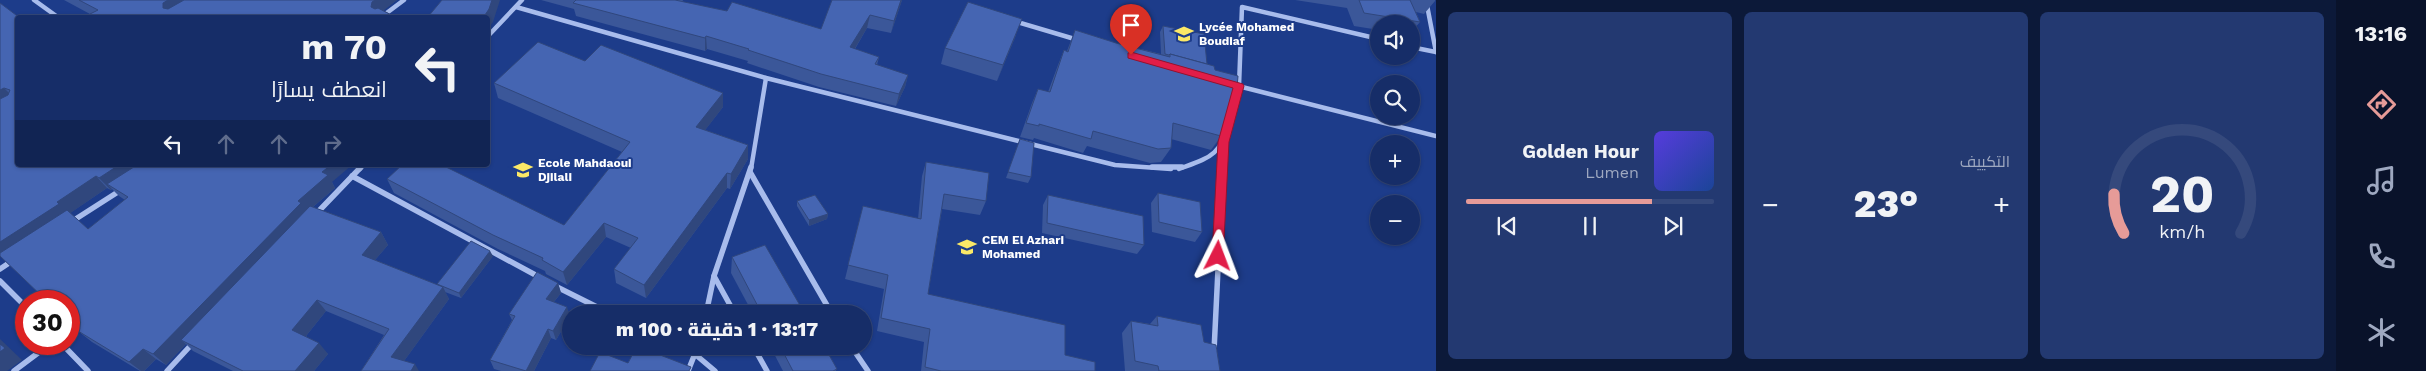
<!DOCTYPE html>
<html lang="ar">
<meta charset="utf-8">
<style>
:root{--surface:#162d68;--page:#233971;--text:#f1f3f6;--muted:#9ea8c0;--line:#35497c;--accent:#e69b98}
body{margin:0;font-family:"Work Sans",Cairo,sans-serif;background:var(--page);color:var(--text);direction:rtl;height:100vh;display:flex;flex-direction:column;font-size:19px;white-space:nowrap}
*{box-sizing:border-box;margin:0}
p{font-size:16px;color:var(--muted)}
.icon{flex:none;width:28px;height:28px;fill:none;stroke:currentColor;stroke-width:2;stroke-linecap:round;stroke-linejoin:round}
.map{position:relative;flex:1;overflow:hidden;direction:ltr}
.sheet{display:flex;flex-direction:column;gap:12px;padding:12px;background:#0c1939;width:900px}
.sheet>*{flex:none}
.top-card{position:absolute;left:15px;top:15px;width:475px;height:152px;border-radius:5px;box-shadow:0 1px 4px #0004,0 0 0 1px var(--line);direction:rtl;background:#162d68;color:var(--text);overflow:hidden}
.fabs{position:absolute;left:1370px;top:15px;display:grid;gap:10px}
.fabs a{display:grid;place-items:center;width:50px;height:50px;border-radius:50%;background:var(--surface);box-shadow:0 1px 4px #0004,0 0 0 1px var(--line);font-size:25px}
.speed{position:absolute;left:15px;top:290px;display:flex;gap:10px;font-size:25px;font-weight:700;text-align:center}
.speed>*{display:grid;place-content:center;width:65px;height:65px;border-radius:50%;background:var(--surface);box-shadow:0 1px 4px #0004,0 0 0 1px var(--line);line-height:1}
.speed .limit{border:8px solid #d22;background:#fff;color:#111}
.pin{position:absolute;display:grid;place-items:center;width:42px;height:42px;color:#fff;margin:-51px -21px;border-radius:50% 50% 50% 0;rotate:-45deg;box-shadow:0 0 5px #0007}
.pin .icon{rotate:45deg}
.me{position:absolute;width:55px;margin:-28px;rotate:3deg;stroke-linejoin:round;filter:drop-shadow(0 0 4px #0008)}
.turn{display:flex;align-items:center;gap:18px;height:105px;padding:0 20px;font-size:22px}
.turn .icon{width:65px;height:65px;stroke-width:2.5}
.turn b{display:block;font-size:35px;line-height:42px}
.lanes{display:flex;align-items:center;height:48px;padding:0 20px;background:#0003;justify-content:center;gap:25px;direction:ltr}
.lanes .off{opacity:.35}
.big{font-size:38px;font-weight:800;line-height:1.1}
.sheet .tile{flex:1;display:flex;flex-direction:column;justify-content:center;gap:8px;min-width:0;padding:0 18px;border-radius:8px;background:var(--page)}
.sheet .dial{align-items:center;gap:0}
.dial svg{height:130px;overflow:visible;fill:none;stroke:var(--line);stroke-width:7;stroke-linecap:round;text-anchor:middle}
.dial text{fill:var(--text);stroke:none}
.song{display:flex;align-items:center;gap:15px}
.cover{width:60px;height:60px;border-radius:8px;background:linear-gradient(135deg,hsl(250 70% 55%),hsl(220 70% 35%))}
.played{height:5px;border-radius:2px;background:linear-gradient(90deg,var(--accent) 75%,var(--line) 75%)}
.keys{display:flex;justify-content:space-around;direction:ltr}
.heat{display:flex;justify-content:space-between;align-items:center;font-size:28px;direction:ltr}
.sheet .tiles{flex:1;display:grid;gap:12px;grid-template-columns:repeat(3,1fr)}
.trip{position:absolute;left:562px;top:305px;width:310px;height:50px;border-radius:25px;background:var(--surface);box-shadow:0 1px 4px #0004,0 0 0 1px var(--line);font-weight:800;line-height:50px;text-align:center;direction:rtl}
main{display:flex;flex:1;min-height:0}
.tab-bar{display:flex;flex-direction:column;width:90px;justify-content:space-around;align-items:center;background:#09122a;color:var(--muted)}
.tab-bar .icon{width:35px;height:35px}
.tab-bar .on{color:var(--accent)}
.tab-bar b{font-size:22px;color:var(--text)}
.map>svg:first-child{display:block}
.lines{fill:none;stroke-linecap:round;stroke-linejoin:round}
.minor-far1{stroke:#a8bcec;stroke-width:4.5}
.minor{stroke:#a8bcec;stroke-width:5.5}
.wall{fill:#3b5799;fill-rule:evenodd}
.shaded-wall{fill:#30477d}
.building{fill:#4565b2;stroke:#30477d}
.route{fill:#e11d48;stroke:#92132f}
.labels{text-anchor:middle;stroke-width:4;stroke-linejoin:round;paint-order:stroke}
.poi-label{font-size:12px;font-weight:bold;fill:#fff;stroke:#1d3c8a;text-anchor:start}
</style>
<main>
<nav class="tab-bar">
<b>13:16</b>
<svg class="icon on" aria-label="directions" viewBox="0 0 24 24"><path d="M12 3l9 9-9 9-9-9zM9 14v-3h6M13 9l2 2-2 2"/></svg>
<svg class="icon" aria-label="music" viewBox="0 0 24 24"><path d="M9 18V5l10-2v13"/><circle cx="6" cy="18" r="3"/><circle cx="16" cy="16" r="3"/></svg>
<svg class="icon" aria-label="phone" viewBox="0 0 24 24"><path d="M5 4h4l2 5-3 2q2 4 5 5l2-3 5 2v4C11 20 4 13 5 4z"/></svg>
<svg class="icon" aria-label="climate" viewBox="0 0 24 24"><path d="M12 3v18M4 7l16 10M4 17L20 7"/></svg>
</nav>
<section class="sheet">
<div class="tiles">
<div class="tile dial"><svg viewBox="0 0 100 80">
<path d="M14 69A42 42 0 1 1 86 69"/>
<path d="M14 69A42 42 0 0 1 8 45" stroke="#e69b98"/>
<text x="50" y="56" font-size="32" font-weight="700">20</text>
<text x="50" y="72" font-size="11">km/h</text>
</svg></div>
<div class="tile"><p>التكييف</p>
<div class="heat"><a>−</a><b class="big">23°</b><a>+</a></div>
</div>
<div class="tile">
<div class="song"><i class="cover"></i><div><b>Golden Hour</b><p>Lumen</p></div></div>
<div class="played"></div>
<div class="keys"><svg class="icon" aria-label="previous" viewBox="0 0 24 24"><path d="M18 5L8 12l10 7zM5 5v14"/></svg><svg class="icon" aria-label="pause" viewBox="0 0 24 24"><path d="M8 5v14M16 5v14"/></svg><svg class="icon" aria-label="next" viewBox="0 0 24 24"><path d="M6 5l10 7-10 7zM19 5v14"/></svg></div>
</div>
</div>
</section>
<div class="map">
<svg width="1436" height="371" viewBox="0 0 1436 371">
<rect width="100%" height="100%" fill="#1d3c8a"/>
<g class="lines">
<g class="minor-far1">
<path d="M34,0L59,18"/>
<path d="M1426,0L1436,52"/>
<path d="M516,7L766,78L1115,165L1171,169"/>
<path d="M380,18L404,0"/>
<path d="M1014,21L1078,40"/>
<path d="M488,36L522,0"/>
<path d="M1411,47L1436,52"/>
<path d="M1238,86L1436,136"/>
<path d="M1234,103L1239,86L1242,7L1379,39"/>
<path d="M360,169L363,165"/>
<path d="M751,169L766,78"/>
<path d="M1179,169C1211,157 1220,156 1230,121"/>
<path d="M1223,169L1224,142"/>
</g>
<g class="minor">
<path d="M1152,167H1182"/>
<path d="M750,172L832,314"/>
<path d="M352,176L541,278"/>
<path d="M315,215L361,167"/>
<path d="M71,222L121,190"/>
<path d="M0,269L12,261"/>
<path d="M0,281L26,307"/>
<path d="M555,286L611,314"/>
<path d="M706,314L714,276"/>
<path d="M735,314L714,276L751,167"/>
<path d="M62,344L88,371"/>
<path d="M677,346L696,355L715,371"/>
<path d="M753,346L767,371"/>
<path d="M851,346L868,371"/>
<path d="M1214,351L1223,167"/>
<path d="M14,371L50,344"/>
<path d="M167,371L192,344"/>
<path d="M688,371L698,346"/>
</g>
</g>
<g class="wall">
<path d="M64,0H397L383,10L397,18H93L90,14Z"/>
<path d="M541,0H683L682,2L727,11L821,29L902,0L891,33L867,28L855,49L879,57L877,65L908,75L905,87L896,106L819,87L747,63L748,61L707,49L705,51L576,16L574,9Z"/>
<path d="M1295,0H1435V1L1424,14L1416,12L1420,22L1411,32V24H1379V30L1354,26L1347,8Z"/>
<path d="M0,3L18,165L332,182L335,188L313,207L381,232L388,245L375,260L438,285L493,256L461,298L445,292L449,299L404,361L361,371L384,335L326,311L306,336L328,354L314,371H233L193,351L186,344L166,365L156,359L144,371H140L92,342L78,331L0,256ZM107,188L111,190L112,189L119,196L125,200L88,229L70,213Z"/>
<path d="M1163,26L1215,70L1235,111L1218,141L1211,150L1171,139V148L1161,162L1150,163L1087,146L1083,153L1034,138L1033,140L1020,137L1032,103L1038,89L1048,92L1058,65L1064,50L1067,51L1075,30L1116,43L1161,54L1160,32Z"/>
<path d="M1016,35L997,81L941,64L945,48Z"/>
<path d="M585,61L723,93V107L705,130L748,145V159L730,189L727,188L646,298L616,283L614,269L631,248L606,237L567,285L546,274L545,271L498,249L394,193L387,179L564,225L622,152L498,98L494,83Z"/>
<path d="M1020,139L1031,177L1028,183L1006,178Z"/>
<path d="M926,162L986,201L980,215L942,209L928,294L1065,355L1095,371H921L924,342L877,331L884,289L845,279L863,206L918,219L922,176Z"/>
<path d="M1158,193L1202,232L1195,242L1152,232L1151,203Z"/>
<path d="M1048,195L1144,245L1137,254L1042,233L1043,205Z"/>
<path d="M797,201L828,214L827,219L809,226L797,206Z"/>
<path d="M732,257L805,314H753L731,273Z"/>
<path d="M558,283L561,293L554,302L570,316L556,340L551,338L534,371H501L494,369L490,360L512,320L509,314Z"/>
<path d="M1157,316L1204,342L1220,371H1125L1122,333L1131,321L1150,324Z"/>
<path d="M770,346H824L836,371H783Z"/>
</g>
<g class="shaded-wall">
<path d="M168,0H198L172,16L163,8V3Z"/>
<path d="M375,0H397L378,15L371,7L372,2Z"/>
<path d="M492,0H500L493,22L488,29V18H483Z"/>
<path d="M901,0H902L891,33L894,21Z"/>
<path d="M870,15L867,28L848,60L850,47Z"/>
<path d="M1022,19L1016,35L997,81L1003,65Z"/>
<path d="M706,36L707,49L705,51V38Z"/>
<path d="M908,75L905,87L896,106L899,94Z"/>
<path d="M4,88L16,100L0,110V90Z"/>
<path d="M723,93V107L696,142V127Z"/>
<path d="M1228,127L1218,141L1211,150L1221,136Z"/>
<path d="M748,145V159L730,189L731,174Z"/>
<path d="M119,165H149L107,184L112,189L111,190L99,178Z"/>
<path d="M331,165H352L332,182L335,188L307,212L181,340L186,344L166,365L153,354L298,201L322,172Z"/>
<path d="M727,173V188L646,298L644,285Z"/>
<path d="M96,176L107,188L69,214L0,255V242L57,202Z"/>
<path d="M828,214L827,219L809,226V220Z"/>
<path d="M604,223L606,237L567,285L563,272Z"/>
<path d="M381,232L388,245L369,267L362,255Z"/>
<path d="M490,251L493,256L461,298L459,293Z"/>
<path d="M558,283L561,293L549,308L546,299Z"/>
<path d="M443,287L449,299L399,368L391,357Z"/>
<path d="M317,300L326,311L302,341L292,330Z"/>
<path d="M567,307L570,316L556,340L553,331Z"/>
<path d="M548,329L551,338L534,371H526Z"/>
<path d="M0,339L22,360L7,371H0Z"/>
<path d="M319,343L328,354L314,371H295Z"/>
<path d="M143,349L156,359L144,371H141L129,362Z"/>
<path d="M415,364L419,371H411Z"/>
</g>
<g class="building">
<path d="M79,0H168L163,3V8L168,9L184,0H375L372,2L371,7L375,9L378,8L397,18H96L90,14L98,10Z"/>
<path d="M442,0H492L489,9L483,18H427Z"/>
<path d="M576,0H675L727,11L732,2L821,29L832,0H901L894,21L870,15L850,47L879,57L875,64L908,75L899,94L821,74L748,50L749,49L706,36L705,38L573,3Z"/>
<path d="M1359,0H1410L1420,22L1364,13Z"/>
<path d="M968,2L1022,19L1003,65L945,48Z"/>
<path d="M0,3L20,18H18V165H119L99,178L96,176L57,202L59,204L0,242V99L8,95L10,90L4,88L0,90Z"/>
<path d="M1163,26L1204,34L1207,64L1170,54L1169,55L1165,54Z"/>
<path d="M1075,30L1116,43L1170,57V54L1214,66L1215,70L1238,76L1235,111L1228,127L1221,136L1173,123L1171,148L1158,149L1093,131L1091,139L1039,124V126L1026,123L1038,89L1050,92L1064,50L1068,52Z"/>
<path d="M538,42L585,61L601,45L723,93L696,127L748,145L731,174L727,173L644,285L614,269L638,238L604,223L563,272L542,260L543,258L493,235L387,179L402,165H442L564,225L630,142L494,83Z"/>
<path d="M1020,139L1034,143L1031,177L1008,172Z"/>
<path d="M926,162L989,173L986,201L944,194L928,294L1065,325V355L1095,362V371H941L925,367L930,329L881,318L888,275L848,265L863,206L921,219Z"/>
<path d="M137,165H331L322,172L328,175L298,201L301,203L153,354L143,349L129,362L78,331L69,323V301H47L0,256V253L67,210L88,229L128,197L107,184Z"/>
<path d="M1158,193L1200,202L1202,232L1159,222Z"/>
<path d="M815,195L828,214L809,220L797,201Z"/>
<path d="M1048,195L1143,216L1144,245L1047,223Z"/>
<path d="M310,206L381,232L362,255L443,287L391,357L415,364L411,371H361L389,329L317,300L292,330L319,343L295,371H243L181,340Z"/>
<path d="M471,241L490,251L459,293L437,284Z"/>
<path d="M765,245L805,314H762L732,257Z"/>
<path d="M537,272L558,283L546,299L567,307L553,331L548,329L526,371L490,360L515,316L509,314Z"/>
<path d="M1157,316L1201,325L1204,342L1216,345L1220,371H1159L1158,366L1135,361L1131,321L1158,326Z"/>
<path d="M0,344L5,348L0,352Z"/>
<path d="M637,346L691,367L689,371H590L600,352L628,363Z"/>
<path d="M780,346H824L837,369L833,371H793Z"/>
</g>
<path class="route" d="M1131,52L1243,84L1244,86L1229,142L1223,260L1218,262L1212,256L1218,142L1233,88L1128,58V53Z"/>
<defs>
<g id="school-bare" transform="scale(1.5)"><path d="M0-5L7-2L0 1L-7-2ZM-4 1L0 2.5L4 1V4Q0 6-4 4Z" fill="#fbe867" stroke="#1d3c8a" stroke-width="2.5" paint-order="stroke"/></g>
</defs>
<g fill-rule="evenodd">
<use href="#school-bare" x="1184" y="34"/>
<use href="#school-bare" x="523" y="170"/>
<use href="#school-bare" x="967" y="247"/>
</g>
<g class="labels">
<g class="poi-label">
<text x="1199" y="31">Lycée Mohamed<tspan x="1199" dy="14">Boudiaf</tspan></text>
<text x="538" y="167">Ecole Mahdaoui<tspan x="538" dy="14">Djilali</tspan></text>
<text x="982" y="244">CEM El Azhari<tspan x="982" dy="14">Mohamed</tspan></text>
</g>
</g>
</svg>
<div class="fabs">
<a><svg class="icon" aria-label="sound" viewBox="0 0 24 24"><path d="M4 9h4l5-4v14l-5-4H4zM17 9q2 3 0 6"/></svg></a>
<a><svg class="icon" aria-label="search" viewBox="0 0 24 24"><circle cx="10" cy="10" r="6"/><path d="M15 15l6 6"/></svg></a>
<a>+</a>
<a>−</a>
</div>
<div class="speed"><div class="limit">30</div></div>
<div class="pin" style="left:1131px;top:55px;background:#d93025"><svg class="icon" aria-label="arrive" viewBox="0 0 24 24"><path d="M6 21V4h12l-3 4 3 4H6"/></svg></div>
<svg class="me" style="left:1218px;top:256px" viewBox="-20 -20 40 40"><path d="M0-17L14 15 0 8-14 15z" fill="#e11d48" stroke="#fff" stroke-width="4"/></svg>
<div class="trip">13:17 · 1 دقيقة · 100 m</div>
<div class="top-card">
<div class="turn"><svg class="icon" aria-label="left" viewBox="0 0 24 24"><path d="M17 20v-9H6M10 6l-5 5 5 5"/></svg><div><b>70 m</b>انعطف يسارًا</div></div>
<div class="lanes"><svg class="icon" aria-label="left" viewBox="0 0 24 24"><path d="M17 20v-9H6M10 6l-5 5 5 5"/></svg><svg class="icon off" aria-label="ahead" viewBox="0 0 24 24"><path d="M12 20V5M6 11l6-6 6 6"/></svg><svg class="icon off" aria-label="ahead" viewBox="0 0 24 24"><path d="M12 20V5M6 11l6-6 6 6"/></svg><svg class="icon off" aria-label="right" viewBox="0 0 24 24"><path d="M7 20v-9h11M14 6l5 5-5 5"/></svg></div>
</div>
</div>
</main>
